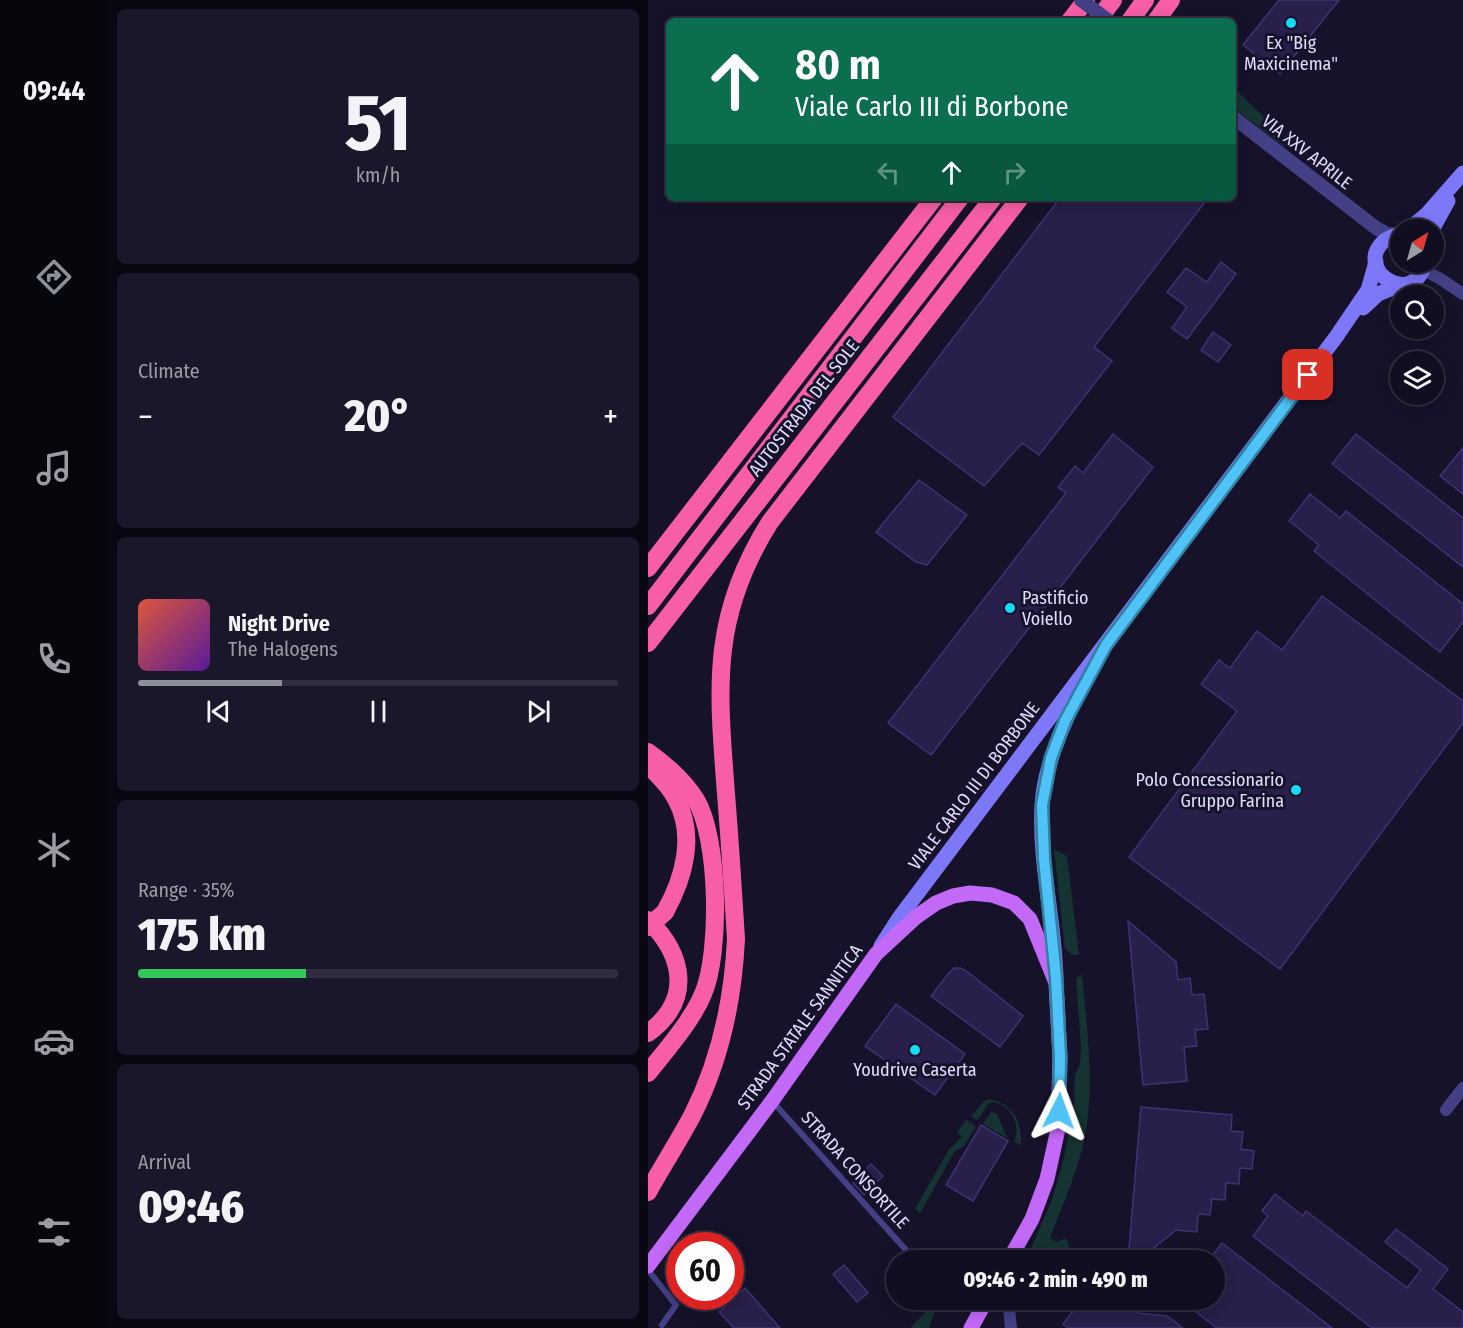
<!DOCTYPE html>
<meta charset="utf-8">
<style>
:root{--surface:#100e20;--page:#191729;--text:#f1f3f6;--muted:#9c9ca5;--line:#302e3e;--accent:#8c9099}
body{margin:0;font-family:"Fira Sans Condensed",sans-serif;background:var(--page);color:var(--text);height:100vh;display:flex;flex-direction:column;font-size:22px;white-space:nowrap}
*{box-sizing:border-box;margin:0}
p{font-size:20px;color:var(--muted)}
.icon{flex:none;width:33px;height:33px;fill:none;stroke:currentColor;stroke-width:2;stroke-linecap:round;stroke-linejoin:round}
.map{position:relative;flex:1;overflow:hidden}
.details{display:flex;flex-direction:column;gap:9px;padding:9px;background:#090812;width:540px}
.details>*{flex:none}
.banner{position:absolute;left:18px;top:18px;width:570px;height:183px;border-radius:9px;box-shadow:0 3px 15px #0003,0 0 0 2px var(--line);background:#0b6e4f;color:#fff;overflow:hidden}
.needle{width:39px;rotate:37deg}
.buttons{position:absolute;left:742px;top:219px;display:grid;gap:12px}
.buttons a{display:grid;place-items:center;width:54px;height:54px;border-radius:50%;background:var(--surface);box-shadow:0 3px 15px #0003,0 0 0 2px var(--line);font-size:30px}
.speed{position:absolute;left:18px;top:1232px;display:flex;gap:12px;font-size:30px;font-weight:700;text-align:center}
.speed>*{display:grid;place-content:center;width:78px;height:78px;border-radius:50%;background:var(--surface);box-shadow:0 3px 15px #0003,0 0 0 2px var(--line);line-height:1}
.speed .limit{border:9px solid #d22;background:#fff;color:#111}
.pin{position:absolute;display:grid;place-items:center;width:51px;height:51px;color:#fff;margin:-26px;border-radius:12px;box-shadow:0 3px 9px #0006}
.me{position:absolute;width:66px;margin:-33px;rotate:3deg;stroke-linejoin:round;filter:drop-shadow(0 0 4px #0008)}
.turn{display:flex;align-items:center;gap:21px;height:126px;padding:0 30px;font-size:27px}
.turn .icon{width:78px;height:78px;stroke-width:2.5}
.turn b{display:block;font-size:42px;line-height:51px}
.lanes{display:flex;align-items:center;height:57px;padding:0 30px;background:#0003;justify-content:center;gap:30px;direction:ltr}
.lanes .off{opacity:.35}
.big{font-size:45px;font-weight:800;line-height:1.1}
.details .tile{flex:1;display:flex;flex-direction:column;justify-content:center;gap:9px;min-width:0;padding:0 21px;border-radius:9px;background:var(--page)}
.details .dial{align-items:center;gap:0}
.dial b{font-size:78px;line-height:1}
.song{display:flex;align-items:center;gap:18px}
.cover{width:72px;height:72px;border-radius:9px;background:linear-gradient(135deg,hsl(10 70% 55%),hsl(270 70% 35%))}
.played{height:6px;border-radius:3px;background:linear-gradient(90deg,var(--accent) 30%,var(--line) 30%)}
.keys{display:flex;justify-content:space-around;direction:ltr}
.heat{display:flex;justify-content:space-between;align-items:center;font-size:33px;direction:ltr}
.charge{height:9px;border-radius:4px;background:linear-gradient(90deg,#34c759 35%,var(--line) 0)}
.trip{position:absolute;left:238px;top:1250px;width:339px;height:60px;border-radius:30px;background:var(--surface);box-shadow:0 3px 15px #0003,0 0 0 2px var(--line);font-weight:800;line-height:60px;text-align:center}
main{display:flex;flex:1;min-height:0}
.menu{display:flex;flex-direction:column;width:108px;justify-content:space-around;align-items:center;background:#06060d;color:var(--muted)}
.menu .icon{width:42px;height:42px}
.menu .active{color:var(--accent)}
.menu b{font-size:27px;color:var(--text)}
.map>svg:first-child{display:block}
.green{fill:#153332}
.building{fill:#281f4a;stroke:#403274;stroke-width:1.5}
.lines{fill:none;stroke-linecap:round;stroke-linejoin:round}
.service{stroke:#434086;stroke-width:6}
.minor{stroke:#434086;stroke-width:12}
.tertiary{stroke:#434086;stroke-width:14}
.secondary{stroke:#7d78f8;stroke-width:15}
.primary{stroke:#c369f8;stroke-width:15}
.motorway{stroke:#f75ea6;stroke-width:18}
.tertiary-bridge{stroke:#434086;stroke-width:14}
.motorway-bridge{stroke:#f75ea6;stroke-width:18}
.route-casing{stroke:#337fa1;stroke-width:15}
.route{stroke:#4fc3f7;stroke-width:10}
.poi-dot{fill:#12dbf3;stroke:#16122a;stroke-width:2}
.labels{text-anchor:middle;stroke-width:6;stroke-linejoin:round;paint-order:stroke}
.poi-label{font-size:18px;fill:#e0dcfd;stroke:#16122a}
.street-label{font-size:18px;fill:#e0dcfd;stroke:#16122a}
</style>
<main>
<nav class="menu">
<b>09:44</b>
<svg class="icon active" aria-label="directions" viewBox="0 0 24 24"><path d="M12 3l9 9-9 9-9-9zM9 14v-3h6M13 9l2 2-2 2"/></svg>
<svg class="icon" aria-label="music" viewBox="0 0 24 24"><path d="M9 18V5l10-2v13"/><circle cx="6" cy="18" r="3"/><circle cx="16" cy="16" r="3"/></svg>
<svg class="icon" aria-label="phone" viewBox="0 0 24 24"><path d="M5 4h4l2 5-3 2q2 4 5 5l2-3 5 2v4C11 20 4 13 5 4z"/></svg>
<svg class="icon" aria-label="climate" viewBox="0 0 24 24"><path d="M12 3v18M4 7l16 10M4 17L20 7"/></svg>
<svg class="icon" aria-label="car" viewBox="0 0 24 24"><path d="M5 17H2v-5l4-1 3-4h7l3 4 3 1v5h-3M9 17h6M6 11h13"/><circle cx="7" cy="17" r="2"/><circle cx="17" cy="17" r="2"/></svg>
<svg class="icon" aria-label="filters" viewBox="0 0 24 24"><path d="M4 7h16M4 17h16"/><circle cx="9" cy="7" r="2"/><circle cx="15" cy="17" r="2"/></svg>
</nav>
<section class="details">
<div class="tile dial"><b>51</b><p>km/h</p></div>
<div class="tile"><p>Climate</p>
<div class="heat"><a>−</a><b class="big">20°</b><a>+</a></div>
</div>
<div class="tile">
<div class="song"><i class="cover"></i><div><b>Night Drive</b><p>The Halogens</p></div></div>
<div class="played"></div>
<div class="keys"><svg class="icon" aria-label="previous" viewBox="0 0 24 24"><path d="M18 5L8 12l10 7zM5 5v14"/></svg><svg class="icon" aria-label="pause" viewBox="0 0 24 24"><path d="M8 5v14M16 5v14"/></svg><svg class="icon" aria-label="next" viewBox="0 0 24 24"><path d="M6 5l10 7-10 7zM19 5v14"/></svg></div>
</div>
<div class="tile"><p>Range · 35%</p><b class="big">175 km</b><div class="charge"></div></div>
<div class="tile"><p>Arrival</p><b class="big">09:46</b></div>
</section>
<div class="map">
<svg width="815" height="1328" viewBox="0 0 815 1328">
<rect width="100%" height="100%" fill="#16122a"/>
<g class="green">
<path d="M585,87L643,143L635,146L585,107Z"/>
<path d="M406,849L419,856L431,955H425L417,949Z"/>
<path d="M434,974C438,1020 445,1069 440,1116C436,1158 417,1198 402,1238L408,1242L418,1238L424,1253L465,1250L461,1256L378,1260L404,1200L416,1158L426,1103L427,1075L432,1064L433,1046L428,979Z"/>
<path d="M342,1099C366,1105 374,1122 373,1145L366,1142C373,1124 364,1106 345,1102L340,1104L330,1120L323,1117L336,1101Z"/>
<path d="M343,1112L349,1114L359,1138L335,1124Z"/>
<path d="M318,1120L328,1126L316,1146L307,1151L272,1213L267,1209L300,1151L314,1136L309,1132Z"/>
<path d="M291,1299L281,1328H262L290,1299Z"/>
</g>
<g class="building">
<path d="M631,0H691L632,74L595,45Z"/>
<path d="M412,198H560L446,347L464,361L391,455L374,443L336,486L245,417Z"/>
<path d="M573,262L588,274L539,339L524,328L539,307L519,292L538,268L559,282Z"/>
<path d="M565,332L583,345L570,362L553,350Z"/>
<path d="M465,434L505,467L283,755L240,723L418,493L410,487L427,466L435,473Z"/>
<path d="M708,434L815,518V567L684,464Z"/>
<path d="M815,448V494L792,476Z"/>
<path d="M271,480L319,515L279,565L268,562L228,532Z"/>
<path d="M662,494L692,518L698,511L815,604V622L792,652L666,551L671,545L641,521Z"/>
<path d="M674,596L815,701V723L632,969L481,857L589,711L553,684L571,660L582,668L609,631L634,650Z"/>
<path d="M480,921L528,962L530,980L542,978L544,995L556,994L560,1029L547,1030L549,1046L536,1047L539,1081L495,1085Z"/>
<path d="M306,968H313L321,973L375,1016L352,1047L283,996L301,973Z"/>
<path d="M248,1004L317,1054L287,1095L217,1046Z"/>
<path d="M493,1107L584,1115L583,1131L595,1132L593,1149L606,1151L604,1169L592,1168L591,1184L578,1183L577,1200L564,1199L562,1215L550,1214L549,1232L528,1230L491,1260H480Z"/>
<path d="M333,1125L360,1141L325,1201L298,1185Z"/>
<path d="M223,1164L235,1176L216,1195L205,1183Z"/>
<path d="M627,1194L655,1216L658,1211L759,1288L773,1270L737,1242L748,1229L800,1269L785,1289L815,1312V1328H724L605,1236L620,1216L614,1211Z"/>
<path d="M574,1243L684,1328H569L531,1299H567V1260H561Z"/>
<path d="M196,1265L220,1293L209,1302L185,1274Z"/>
<path d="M82,1281L93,1292L97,1288L132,1328H86L71,1312L77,1307L68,1296H82Z"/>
<path d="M434,1299H439L454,1310L462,1299H471L490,1313L519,1316L535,1328H420L415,1324Z"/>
</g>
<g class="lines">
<g class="service">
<path d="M125,1102L267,1260"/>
<path d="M0,1270L28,1305L14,1325"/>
<path d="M302,1299L304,1301"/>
</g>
<g class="minor">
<path d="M775,270L791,278L815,294"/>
<path d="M798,1110L815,1088"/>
<path d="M360,1299L363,1328"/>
</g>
<path class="tertiary" d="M585,117L728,228L739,234L749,235"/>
<g class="secondary">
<path d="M760,230L779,214L815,173"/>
<path d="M784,230L800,201"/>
<path d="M753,233C747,236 741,237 736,241C704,270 767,310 777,262"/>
<path d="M715,308L730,294L752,285"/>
<path d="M233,946L251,918L688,337L720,290L728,262"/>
<path d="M408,980C407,922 391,864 394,806C396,765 416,721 435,685"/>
</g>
<g class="primary">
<path d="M0,1266L124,1101L228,954L268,917L288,903L305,896L322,893L344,895L366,903L382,919L408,983L412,1057L410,1129L399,1179L384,1219L361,1260"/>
<path d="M323,1328L339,1299"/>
</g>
<g class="motorway">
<path d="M422,21L438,0"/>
<path d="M449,21L465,0"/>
<path d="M482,21L497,0"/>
<path d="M508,21L523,0"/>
<path d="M0,568L286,198"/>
<path d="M0,606L312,198"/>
<path d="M0,643L345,198"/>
<path d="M0,752C18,765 36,780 48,800C71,838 73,953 55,994C44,1021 18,1050 0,1073"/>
<path d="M1,766C11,776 22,786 28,799C48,835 36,878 17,912"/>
<path d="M0,920C36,955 45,1000 0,1033"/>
<path d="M0,1192C14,1167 30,1142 44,1116C72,1061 85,1001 88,939C85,891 82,842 78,794C70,688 62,617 122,522L372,198"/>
</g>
<path class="tertiary-bridge" d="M433,0L461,21"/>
<path class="motorway-bridge" d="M0,927L17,912"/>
</g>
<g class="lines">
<g class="route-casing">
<path id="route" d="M411,1111L412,1057L408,978L396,859L394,805L403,758L417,721L458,645L660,375"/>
</g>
<use href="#route" class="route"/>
</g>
<g class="poi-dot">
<circle cx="643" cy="23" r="6"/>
<circle cx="362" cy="608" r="6"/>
<circle cx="648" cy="790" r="6"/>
<circle cx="267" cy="1050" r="6"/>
</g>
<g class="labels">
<g class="poi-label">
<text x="643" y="49">Ex "Big<tspan x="643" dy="21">Maxicinema"</tspan></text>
<text x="374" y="604" text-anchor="start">Pastificio<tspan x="374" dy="21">Voiello</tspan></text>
<text x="636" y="786" text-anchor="end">Polo Concessionario<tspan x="636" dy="21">Gruppo Farina</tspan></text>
<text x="267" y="1076">Youdrive Caserta</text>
</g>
<g class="street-label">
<text transform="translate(659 152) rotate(38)" y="6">VIA XXV APRILE</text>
<text transform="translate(156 408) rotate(-52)" y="6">AUTOSTRADA DEL SOLE</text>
<text transform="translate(326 786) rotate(-53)" y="6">VIALE CARLO III DI BORBONE</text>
<text transform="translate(152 1027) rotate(-54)" y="6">STRADA STATALE SANNITICA</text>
<text transform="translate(207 1170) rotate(48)" y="6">STRADA CONSORTILE</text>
</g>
</g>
</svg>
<div class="buttons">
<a><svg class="needle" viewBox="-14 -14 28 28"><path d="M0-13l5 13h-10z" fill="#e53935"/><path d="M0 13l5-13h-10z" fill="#9c9ca5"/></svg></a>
<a><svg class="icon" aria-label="search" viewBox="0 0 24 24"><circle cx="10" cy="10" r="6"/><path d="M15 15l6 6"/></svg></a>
<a><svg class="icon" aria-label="layers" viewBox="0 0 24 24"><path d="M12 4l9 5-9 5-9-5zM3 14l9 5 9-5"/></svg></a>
</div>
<div class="speed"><div class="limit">60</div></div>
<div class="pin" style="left:660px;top:375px;background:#d93025"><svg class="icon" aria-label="arrive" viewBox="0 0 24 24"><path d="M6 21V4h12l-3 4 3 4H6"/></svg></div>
<svg class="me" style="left:411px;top:1111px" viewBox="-20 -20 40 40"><path d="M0-17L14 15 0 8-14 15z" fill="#4fc3f7" stroke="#fff" stroke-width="4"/></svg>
<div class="trip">09:46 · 2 min · 490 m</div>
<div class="banner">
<div class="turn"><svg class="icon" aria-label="ahead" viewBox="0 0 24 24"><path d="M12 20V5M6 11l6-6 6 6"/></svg><div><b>80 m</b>Viale Carlo III di Borbone</div></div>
<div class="lanes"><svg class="icon off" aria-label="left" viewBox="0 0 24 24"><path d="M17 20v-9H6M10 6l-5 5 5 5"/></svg><svg class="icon" aria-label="ahead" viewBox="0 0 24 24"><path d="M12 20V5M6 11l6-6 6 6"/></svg><svg class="icon off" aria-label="right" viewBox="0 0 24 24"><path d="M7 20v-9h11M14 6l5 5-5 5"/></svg></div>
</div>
</div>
</main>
